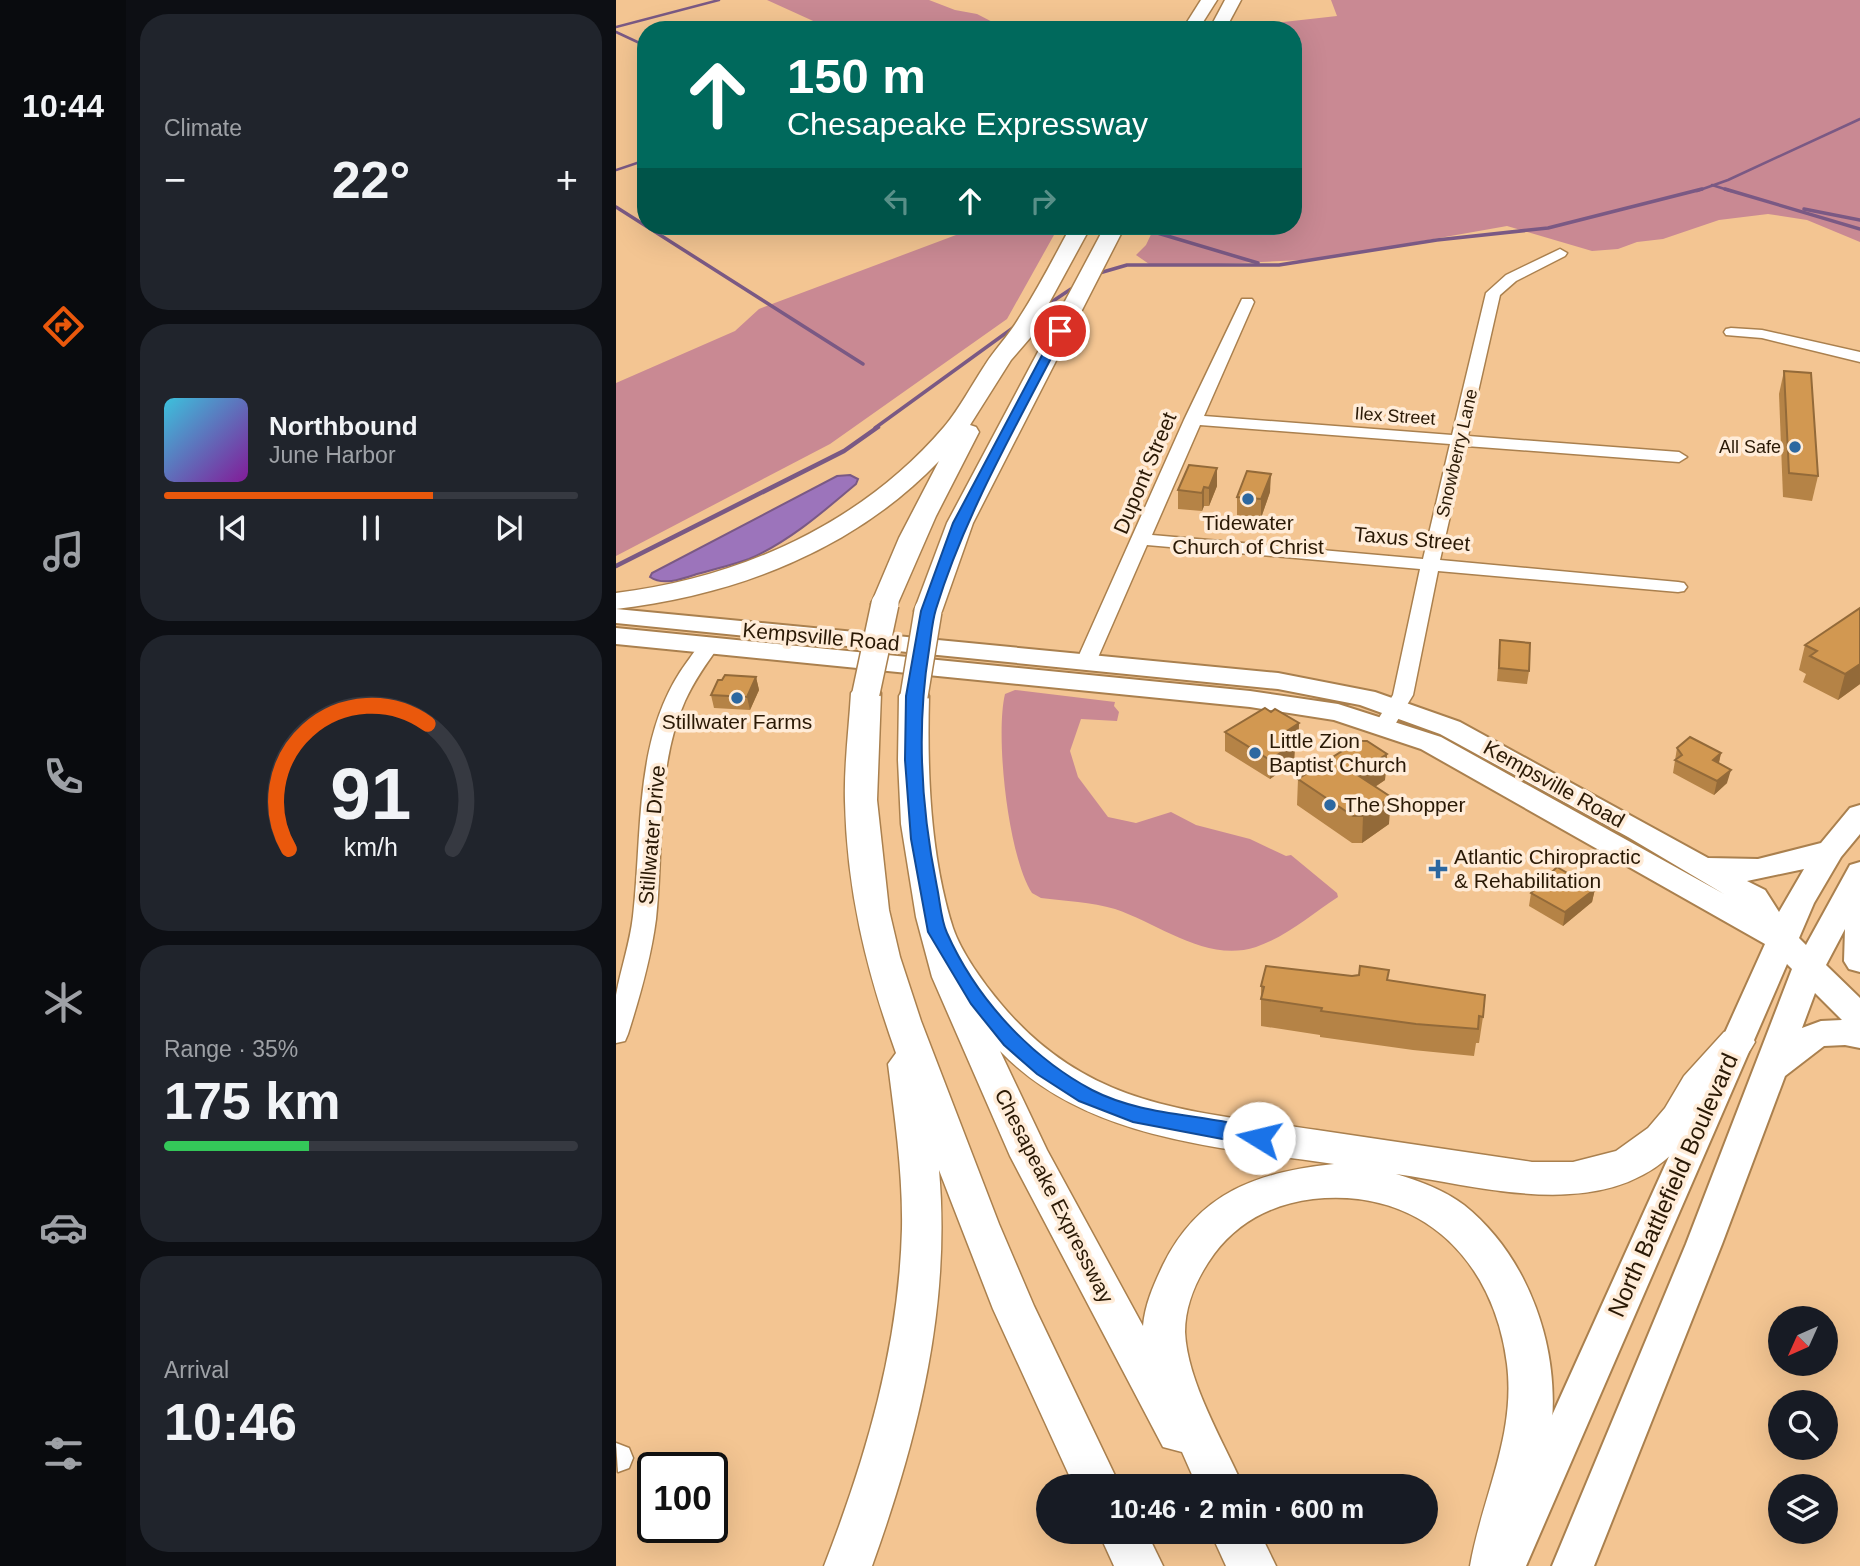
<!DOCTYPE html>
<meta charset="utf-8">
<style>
:root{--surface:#171b24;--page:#20242c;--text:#f1f3f6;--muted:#9ea1a6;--line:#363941;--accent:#ea580c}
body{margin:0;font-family:Arial,sans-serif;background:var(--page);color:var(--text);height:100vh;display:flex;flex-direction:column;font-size:26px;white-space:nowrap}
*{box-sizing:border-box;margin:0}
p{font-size:23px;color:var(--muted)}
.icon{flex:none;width:38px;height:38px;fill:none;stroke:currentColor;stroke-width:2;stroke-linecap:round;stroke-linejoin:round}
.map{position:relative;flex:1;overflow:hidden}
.details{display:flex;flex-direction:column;gap:14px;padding:14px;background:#0d0f14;width:490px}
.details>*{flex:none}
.top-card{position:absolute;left:21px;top:21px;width:665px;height:214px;border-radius:28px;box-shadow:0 7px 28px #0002;background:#00695c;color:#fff;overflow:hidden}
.needle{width:46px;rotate:225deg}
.tools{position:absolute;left:1152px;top:1306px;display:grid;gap:14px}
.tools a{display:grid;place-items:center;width:70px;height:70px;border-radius:50%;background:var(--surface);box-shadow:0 7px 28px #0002;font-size:35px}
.speed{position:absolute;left:21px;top:1452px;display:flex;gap:14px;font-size:35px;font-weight:700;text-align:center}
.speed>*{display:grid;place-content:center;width:91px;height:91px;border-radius:50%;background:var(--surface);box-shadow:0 7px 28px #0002;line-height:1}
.speed .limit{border:4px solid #111;border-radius:10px;background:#fff;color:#111}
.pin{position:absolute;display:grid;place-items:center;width:60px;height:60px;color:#fff;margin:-30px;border:4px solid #fff;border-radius:50%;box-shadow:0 2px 7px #0007}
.me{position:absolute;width:77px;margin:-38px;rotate:279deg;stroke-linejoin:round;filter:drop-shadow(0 0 5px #0008)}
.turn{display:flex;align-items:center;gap:24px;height:147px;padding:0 35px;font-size:32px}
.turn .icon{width:91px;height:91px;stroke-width:2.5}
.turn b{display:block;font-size:49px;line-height:60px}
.lanes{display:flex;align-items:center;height:66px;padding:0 35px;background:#0003;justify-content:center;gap:35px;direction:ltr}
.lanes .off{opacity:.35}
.big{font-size:52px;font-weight:700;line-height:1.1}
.details .widget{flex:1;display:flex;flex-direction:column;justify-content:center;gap:10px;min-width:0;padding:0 24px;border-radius:28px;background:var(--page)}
.details .dial{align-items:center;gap:0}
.dial svg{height:182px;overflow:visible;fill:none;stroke:var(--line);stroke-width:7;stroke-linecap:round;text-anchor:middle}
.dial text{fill:var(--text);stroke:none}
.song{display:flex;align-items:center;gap:21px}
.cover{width:84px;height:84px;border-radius:10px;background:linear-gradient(135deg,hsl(190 70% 55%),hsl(290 70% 35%))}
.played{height:7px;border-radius:4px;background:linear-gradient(90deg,var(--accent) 65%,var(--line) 65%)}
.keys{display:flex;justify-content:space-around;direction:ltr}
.heat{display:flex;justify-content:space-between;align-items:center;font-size:38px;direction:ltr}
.charge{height:10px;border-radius:5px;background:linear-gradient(90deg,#34c759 35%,var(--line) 0)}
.trip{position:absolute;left:420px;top:1474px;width:402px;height:70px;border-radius:35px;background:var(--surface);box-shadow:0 7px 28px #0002;font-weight:700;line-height:70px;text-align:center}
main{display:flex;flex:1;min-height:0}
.tabs{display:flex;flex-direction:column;width:126px;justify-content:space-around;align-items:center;background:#090b0e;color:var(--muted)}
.tabs .icon{width:49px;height:49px}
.tabs .on{color:var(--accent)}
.tabs b{font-size:32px;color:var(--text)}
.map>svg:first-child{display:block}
.green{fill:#c98993}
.water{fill:#9c74bb;stroke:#7a5984;stroke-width:2}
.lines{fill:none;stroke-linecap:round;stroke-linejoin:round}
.stream-far2{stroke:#7a5984;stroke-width:2.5}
.stream-far1{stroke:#7a5984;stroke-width:3.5}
.stream{stroke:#7a5984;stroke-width:4.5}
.minor-casing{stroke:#aa804e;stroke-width:3}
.major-casing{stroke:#aa804e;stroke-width:4}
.highway-casing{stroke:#aa804e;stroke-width:3}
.minor{fill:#fff;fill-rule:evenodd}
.major{fill:#fff;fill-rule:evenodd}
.highway{fill:#fff;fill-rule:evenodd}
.highway-bridge-casing{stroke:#aa804e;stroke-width:30;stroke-linecap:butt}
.highway-bridge{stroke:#fff;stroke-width:27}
.wall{fill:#b58346}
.shaded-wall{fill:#936a39}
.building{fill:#d29851;stroke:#936a39;stroke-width:2}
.route{fill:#1a73e8;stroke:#114b97;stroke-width:2}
.poi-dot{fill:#2d68a0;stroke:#ffecd8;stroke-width:2.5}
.labels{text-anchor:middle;stroke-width:7;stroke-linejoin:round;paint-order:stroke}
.far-street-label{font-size:18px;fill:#2a1905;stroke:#ffecd8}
.far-poi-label{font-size:18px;fill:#2a1905;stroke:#ffecd8;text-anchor:end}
.street-label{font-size:21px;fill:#2a1905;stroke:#ffecd8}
.poi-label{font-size:21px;fill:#2a1905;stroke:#ffecd8;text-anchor:start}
.near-street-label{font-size:24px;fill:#2a1905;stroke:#ffecd8}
</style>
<main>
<nav class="tabs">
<b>10:44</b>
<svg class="icon on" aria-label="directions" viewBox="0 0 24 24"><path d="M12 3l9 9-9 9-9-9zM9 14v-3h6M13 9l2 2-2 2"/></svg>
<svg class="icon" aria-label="music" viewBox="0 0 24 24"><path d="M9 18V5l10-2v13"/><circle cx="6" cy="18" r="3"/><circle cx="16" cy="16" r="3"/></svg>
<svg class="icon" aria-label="phone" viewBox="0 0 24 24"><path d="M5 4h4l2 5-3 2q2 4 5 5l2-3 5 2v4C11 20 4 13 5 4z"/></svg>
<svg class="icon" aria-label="climate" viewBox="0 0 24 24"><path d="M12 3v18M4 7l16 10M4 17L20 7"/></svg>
<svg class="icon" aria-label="car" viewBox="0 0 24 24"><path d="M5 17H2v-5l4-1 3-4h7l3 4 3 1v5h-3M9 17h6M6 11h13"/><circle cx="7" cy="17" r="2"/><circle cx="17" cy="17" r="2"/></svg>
<svg class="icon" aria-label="filters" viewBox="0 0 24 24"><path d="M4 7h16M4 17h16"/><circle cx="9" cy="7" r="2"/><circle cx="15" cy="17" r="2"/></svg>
</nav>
<section class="details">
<div class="widget"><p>Climate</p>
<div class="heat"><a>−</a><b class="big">22°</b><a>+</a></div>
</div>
<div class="widget">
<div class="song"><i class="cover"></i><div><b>Northbound</b><p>June Harbor</p></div></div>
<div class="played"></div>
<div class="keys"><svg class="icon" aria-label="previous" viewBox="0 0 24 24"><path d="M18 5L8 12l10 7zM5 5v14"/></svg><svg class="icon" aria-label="pause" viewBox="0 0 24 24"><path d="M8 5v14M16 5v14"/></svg><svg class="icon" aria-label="next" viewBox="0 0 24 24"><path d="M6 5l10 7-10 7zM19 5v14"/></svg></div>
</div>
<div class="widget dial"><svg viewBox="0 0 100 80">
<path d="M14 69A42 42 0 1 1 86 69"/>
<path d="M14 69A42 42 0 0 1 75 14" stroke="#ea580c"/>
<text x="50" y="56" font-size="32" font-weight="700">91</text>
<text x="50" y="72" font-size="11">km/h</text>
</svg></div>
<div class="widget"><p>Range · 35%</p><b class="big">175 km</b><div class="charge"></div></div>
<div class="widget"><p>Arrival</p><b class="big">10:46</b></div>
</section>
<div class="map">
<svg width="1244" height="1566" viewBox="0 0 1244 1566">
<rect width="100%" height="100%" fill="#f3c592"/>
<g class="green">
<path d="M151,0H313L339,10L361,14L392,30H217Z"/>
<path d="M715,0H1244V242L1191,220L1152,214L1103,220L1047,239L1021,242L1002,249L976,251L891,226L733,254L686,260L559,266L533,264L520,255L530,245L539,226H677V30H624L633,26L721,16Z"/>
<path d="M364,226H443L391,319L214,444L0,556V383L119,331L143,309Z"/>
<path d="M399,690L499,702L498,706L503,712L501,721L465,719L454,751L462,777L492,817L520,823L555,812L580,825L634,839L670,856L675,855L721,893L722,897C696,914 670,937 640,947C590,963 544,924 499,909C476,902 448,901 425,898L416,893C392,856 379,736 389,694Z"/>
</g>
<path class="water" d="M234,475L242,479L240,484C208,511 173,542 133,559C120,564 96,570 81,574C66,579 47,586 34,577L36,573L221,476Z"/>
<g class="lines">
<g class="stream-far2">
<path d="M0,27L103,0"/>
<path d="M0,32L30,46"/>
<path d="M0,170L30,160"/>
<path d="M1096,185L1115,191"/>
<path d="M1081,191L1112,180L1244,119"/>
</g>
<g class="stream-far1">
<path d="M1109,189L1244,229"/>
<path d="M0,207L247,364"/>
<path d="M1188,209L1244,220"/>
<path d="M518,226L642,263"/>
<path d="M480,274L511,265H663L821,240L932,228L1086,189"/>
<path d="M434,303L455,289"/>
<path d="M259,428L401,325"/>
</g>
<path class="stream" d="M0,566L228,451L262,427"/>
<g class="minor-casing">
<g id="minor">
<path d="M944,249L951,253L949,256L900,281L884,295L852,436L1063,452L1071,457L1063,462L850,446L824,560L1062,582L1068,583L1071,587L1068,591L1062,592L822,571L797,695L775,731H761L758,726L777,695L804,569L531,545L480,662L470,668L463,666L460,662L568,420L626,299H636L638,302L588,416L836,435L870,293L890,275ZM584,425L834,444L807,559L536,535Z"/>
<path d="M1115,328L1146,330L1244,352V362L1146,338L1110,335L1108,332L1110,329Z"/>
<path d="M93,640L103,646C90,664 78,681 69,701C39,769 48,846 40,919C35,958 24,996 12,1034L9,1041L0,1043C0,1028 0,1010 0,995C5,968 14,943 17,916C27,831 17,735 71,662C77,654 83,643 93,640Z"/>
<path d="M0,1443L13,1448L17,1458L13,1468L2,1472Z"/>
</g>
</g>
<g class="major-casing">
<path id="major" d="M0,609L662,673L759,692L844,722L1092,858L1142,859L1205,843L1234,808L1244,805V834L1225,857L1198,903L1183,938L1190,945L1234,865L1244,862V972L1233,969L1228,961L1229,929L1210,965L1244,998V1048L1229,1045L1208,1046L1169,1076L1106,1244L978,1566H936L1070,1244L1176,969L1171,964L910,1566H868L1149,944L805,749L718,720L634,707L0,644V628L634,691L722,704L825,737L1108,894L1012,837L824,734L744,705L662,689L0,623ZM1188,869L1163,912L1149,890L1131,881ZM1199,993L1226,1020L1205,1021L1186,1028Z"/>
</g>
<g class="highway-casing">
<g id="highway">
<path d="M585,0H601L582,30H566Z"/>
<path d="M609,0H625L609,30H593Z"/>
<path d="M455,226H475L414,338L395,360L354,425L360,427L363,432L320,516L279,610L269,612L259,610L255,604L283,538L323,461C238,550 120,595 0,609V593C124,578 245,524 328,427C344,408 355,386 369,365C379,349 393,335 403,318C422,289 438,257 455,226Z"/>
<path d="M489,226H509L357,523L326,611L322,617L312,619L302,617L298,611L331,523Z"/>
<path d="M250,684L260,687L265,693L261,800L273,910L284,957L305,1021L383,1224L418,1306L504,1486H458L377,1309L323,1170C335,1307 302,1438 256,1566H208C250,1458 283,1346 286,1229C287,1174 279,1119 272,1064L280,1053C250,969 231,891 229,801C228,765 233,728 235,693L240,687Z"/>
<path d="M298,687L309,689L313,696C311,772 314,855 337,928C345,952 368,984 385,1004C473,1109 575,1111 701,1130C772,1141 844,1151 916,1162H957L1000,1151L1032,1128L1049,1108L1068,1076L1108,1032L1121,1028L1134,1032L1139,1042C1128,1063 1109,1077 1095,1095C1082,1113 1076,1133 1061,1149C989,1224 869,1187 780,1174C804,1181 828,1190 848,1205C913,1257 945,1349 935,1431C929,1477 909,1520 902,1566H854C866,1497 900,1436 891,1364C878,1260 805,1187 697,1199C657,1204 623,1221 598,1254C582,1276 569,1304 569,1332C571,1381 607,1441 627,1486H581L566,1452L547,1447L394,1156L316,977L300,917L285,824L282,760L283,696L287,689ZM384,1051C470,1140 602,1147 718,1164C642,1172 583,1192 547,1265C538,1284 529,1304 527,1326L431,1150Z"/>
<path d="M482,1531H530L547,1566H498Z"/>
<path d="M594,1531H643L660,1566H610Z"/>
</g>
</g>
<use href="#minor" class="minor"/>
<use href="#major" class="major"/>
<use href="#highway" class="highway"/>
<g class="highway-bridge-casing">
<g id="highway-bridge">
<path d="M250,693L269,604"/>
<path d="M298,696L312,611"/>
</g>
</g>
<use href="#highway-bridge" class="highway-bridge"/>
</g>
<g class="wall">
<path d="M1168,371L1202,476L1196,501L1167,497L1163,394Z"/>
<path d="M601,486L593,506H588L586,511L562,509V490Z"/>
<path d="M654,492L645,518L621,515V497Z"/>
<path d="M1244,608V684L1222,700L1187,682L1190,674L1183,670L1189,645Z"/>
<path d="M884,640L913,671L911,684L881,681Z"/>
<path d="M140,677L143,690L134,710L98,708L95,695L106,680Z"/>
<path d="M655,712L683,723L682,742L679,745L678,762L654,779L609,751V732Z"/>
<path d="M1061,748L1105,753L1103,763L1111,783L1098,795L1057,773Z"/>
<path d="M771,754L769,780L759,787L773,824L746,843H736L681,805L682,779Z"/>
<path d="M979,889L976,902L947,926L913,906L915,893Z"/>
<path d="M772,980L867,1017L863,1043H860L858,1056L797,1050L704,1037V1035L645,1026V986Z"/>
</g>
<g class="shaded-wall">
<path d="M601,468V486L593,506V488Z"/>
<path d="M655,474L654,492L645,518V499Z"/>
<path d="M588,487V506L586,511V493Z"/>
<path d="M1244,664V684L1222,700L1229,674Z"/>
<path d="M140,677L143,690L134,710L131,697Z"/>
<path d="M683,723L682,742L679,745L678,762L654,779V760L665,735Z"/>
<path d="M1105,753L1102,766L1097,760Z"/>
<path d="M771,754L769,780L739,800L740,774Z"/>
<path d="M1115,770L1111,783L1098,795L1101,781Z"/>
<path d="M775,797L773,824L746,843L747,816Z"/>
<path d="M979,889L976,902L947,926L949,912Z"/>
</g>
<g class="building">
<path d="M1168,371L1195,373L1202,476L1173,473Z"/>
<path d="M573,465L601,468L593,488L588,487L586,493L562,490Z"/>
<path d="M631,471L655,474L645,499L621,497Z"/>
<path d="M1244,608V664L1229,674L1194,656L1201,651L1189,645Z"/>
<path d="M884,640L914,643L913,671L883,668Z"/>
<path d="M109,675L140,677L131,697L95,695L102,680H106Z"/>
<path d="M649,708L655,712L659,709L683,723L665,735L679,743L654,760L609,732Z"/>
<path d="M1074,737L1105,753L1097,760L1115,770L1101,781L1059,760L1066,755L1061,748Z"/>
<path d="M742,741H751L771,754L740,774L775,797L747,816H737L682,779Z"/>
<path d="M941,867L979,889L949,912L915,893Z"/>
<path d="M650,966L736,976L743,975L744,966L773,970L771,980L869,995L867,1017L863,1016L862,1029L800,1024L705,1011L706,1008L645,999L648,987L645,986Z"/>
</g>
<path class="route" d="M440,329L449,331C403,422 350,511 320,609C316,622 315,637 313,650C300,730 305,808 321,887C324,901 325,920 331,933C360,998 413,1056 476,1090C530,1118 593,1113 650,1132L653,1138L650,1143L643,1146L517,1122L463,1101L421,1074L388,1045L355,1004L312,932L295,839L289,760L290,696L305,611L337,523Z"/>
<g class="poi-dot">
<circle cx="1179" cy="447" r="7"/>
<circle cx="632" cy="499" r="7"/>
<circle cx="121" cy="698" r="7"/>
<circle cx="639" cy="753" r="7"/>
<circle cx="714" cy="805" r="7"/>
<path d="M818.5 858.5h7v7h7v7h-7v7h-7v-7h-7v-7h7z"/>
</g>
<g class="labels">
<g class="far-street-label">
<text transform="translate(779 416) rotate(4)" y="6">Ilex Street</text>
<text transform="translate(841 453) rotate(-77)" y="6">Snowberry Lane</text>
</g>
<g class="far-poi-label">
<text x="1165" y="453">All Safe</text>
</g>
<g class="street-label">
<text transform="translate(529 473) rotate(-67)" y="7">Dupont Street</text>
<text transform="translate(796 539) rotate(5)" y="7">Taxus Street</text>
<text transform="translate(205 637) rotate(5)" y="7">Kempsville Road</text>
<text transform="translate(938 784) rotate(29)" y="7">Kempsville Road</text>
<text transform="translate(36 835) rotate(-85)" y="7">Stillwater Drive</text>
<text transform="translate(438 1196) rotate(63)" y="7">Chesapeake Expressway</text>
</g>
<g class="poi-label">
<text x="632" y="530" text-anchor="middle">Tidewater<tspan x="632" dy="24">Church of Christ</tspan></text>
<text x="121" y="729" text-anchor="middle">Stillwater Farms</text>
<text x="653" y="748">Little Zion<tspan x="653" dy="24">Baptist Church</tspan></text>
<text x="728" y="812">The Shopper</text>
<text x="838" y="864">Atlantic Chiropractic<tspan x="838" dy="24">&amp; Rehabilitation</tspan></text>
</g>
<g class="near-street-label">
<text transform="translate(1057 1185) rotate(-66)" y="8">North Battlefield Boulevard</text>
</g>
</g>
</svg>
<div class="tools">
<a><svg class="needle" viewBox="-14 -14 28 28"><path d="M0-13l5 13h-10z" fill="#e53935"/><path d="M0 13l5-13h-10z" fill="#9ea1a6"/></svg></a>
<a><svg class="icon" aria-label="search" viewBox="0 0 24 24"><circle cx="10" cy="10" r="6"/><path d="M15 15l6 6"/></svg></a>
<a><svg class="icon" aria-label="layers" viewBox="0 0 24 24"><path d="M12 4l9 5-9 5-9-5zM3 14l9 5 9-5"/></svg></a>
</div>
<div class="speed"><div class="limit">100</div></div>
<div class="pin" style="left:444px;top:331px;background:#d93025"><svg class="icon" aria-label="arrive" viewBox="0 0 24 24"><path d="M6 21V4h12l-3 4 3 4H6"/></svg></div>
<svg class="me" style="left:643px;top:1138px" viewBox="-20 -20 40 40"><circle r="19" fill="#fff"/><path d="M0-13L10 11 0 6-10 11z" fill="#1a73e8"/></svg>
<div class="trip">10:46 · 2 min · 600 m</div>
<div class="top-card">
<div class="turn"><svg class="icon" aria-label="ahead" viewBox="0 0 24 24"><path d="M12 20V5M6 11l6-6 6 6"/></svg><div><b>150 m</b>Chesapeake Expressway</div></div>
<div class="lanes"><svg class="icon off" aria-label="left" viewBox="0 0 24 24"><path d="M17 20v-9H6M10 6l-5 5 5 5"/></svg><svg class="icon" aria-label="ahead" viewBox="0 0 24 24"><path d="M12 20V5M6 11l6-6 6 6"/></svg><svg class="icon off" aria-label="right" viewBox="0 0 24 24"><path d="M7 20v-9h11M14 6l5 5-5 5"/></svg></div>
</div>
</div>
</main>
